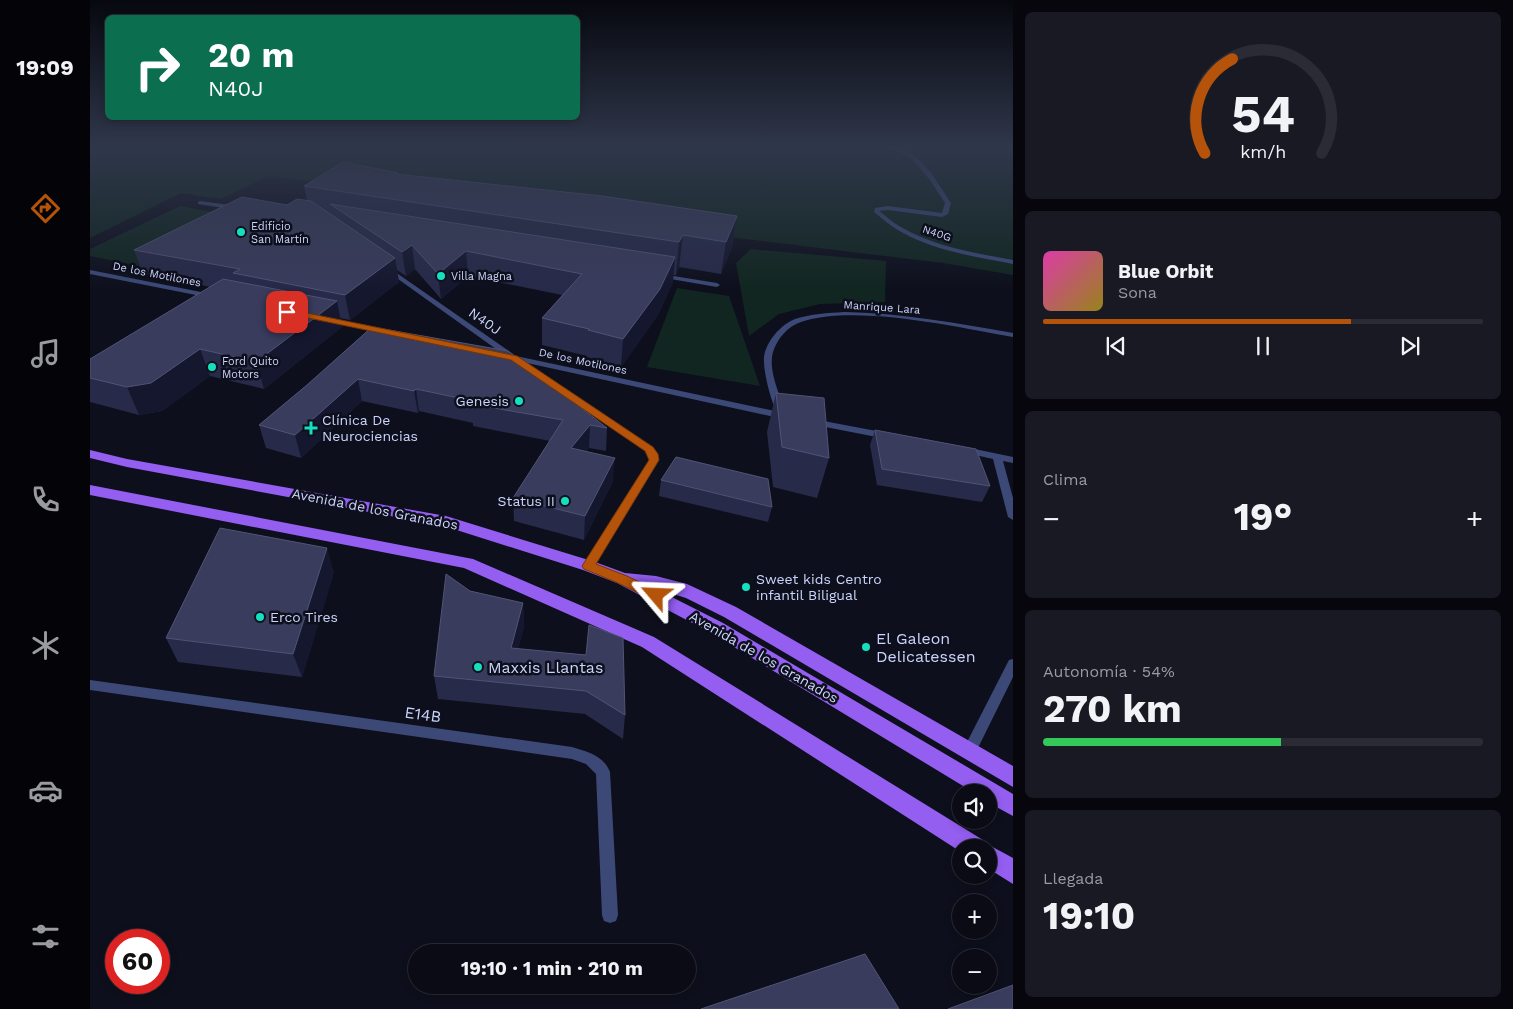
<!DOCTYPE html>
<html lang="es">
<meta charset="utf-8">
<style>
:root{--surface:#0a0b15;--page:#181922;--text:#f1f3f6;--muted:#999ba0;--line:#2a2b34;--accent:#b45309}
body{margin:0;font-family:"Work Sans",sans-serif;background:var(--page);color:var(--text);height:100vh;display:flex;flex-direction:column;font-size:19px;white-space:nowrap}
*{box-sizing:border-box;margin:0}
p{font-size:16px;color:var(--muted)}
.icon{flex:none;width:28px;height:28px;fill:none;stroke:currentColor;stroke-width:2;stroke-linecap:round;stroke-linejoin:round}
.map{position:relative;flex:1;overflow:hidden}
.side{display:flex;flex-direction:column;gap:12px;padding:12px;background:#06060c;width:500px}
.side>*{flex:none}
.hud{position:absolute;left:15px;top:15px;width:475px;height:105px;border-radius:8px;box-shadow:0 2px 8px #0003,0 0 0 1px var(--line);background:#0b6e4f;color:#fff;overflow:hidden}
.tools{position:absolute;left:862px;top:784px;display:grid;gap:10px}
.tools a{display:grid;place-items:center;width:45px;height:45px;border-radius:50%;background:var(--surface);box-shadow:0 2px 8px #0003,0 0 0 1px var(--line);font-size:25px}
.speed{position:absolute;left:15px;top:929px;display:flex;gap:10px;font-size:25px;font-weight:700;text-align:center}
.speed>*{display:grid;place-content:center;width:65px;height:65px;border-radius:50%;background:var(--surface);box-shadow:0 2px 8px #0003,0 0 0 1px var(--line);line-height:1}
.speed .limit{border:8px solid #d22;background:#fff;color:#111}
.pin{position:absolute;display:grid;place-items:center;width:42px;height:42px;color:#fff;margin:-21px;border-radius:10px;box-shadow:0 2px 8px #0006}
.me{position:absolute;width:55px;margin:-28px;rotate:296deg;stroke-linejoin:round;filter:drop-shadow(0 0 4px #0008)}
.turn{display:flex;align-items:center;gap:18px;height:105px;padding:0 20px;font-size:22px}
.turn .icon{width:65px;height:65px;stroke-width:2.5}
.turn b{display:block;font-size:35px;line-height:42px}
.big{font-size:38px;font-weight:700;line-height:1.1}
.side .widget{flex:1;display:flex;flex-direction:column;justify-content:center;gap:8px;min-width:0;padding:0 18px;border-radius:8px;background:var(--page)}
.side .dial{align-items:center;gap:0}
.dial svg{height:130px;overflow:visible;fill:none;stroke:var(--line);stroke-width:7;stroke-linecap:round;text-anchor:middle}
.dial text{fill:var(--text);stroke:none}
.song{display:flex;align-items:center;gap:15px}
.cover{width:60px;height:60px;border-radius:8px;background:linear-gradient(135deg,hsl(320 70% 55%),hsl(50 70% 35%))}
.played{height:5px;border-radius:2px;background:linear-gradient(90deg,var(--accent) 70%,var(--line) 70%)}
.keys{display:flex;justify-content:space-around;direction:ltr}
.heat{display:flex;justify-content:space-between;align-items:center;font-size:28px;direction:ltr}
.charge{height:8px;border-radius:4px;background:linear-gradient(90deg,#34c759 54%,var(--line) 0)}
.trip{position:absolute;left:318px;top:944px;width:288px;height:50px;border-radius:25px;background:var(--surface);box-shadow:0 2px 8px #0003,0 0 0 1px var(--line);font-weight:700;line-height:50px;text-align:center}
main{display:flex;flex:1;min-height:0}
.tab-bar{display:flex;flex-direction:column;width:90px;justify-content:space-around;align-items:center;background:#040408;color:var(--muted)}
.tab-bar .icon{width:35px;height:35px}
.tab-bar .on{color:var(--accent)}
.tab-bar b{font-size:22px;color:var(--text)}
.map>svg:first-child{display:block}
.green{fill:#112620}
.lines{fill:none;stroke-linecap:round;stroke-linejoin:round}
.pedestrian{fill:#3c4977;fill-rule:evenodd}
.minor{fill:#3c4977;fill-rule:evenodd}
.primary{fill:#945ef1;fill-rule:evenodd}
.wall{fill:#272a49}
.shaded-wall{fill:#15172f}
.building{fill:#393c5c;stroke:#505475}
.route{fill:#b45309;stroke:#753606}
.poi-dot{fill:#14e0bf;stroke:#0d0f1c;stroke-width:2}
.labels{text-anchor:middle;stroke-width:5;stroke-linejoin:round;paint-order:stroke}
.far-poi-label{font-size:11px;fill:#cdd4fb;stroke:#0d0f1c;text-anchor:start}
.far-street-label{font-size:11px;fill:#cdd4fb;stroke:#0d0f1c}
.street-label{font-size:14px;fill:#cdd4fb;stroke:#0d0f1c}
.poi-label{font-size:14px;fill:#cdd4fb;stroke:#0d0f1c;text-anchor:start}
.near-poi-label{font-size:16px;fill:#cdd4fb;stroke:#0d0f1c;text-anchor:start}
.near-street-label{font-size:16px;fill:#cdd4fb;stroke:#0d0f1c}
</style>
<main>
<nav class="tab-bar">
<b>19:09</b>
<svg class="icon on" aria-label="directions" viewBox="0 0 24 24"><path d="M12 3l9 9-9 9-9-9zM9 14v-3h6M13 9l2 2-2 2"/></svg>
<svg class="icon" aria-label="music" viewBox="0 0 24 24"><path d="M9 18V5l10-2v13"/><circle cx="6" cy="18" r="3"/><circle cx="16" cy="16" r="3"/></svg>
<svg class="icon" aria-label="phone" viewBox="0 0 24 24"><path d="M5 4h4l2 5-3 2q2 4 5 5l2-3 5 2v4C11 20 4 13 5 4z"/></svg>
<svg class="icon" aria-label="climate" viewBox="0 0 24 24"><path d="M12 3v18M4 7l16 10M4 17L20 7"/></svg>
<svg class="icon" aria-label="car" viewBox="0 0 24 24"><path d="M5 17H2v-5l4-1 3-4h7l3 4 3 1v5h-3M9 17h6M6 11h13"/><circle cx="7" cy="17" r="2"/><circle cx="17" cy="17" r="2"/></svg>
<svg class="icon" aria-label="filters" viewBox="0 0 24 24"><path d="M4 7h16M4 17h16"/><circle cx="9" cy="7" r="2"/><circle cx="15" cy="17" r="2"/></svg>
</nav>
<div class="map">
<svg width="923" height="1009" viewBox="0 0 923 1009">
<rect width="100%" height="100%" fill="#0d0f1c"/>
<g class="green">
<path d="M0,147H923V275L853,263L324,199L328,193L178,176L131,199L91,193L0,238Z"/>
<path d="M90,206L149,217L50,266L0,256V249Z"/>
<path d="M661,249L796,261L795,302L730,304L689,314L659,336L646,263Z"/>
<path d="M587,288L639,296L670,386L557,367Z"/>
</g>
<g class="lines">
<path class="pedestrian" d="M923,659V677L884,756L879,758L874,756L872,752L874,748L919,660Z"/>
<g class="minor">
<path d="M800,147C829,147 847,182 861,203L858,214L852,217L798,210L789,211C796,216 803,223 811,227C845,247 885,253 923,260V264C888,257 851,252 819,236C806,230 795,221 784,212L785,208L798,206L852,213L855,203L840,180L822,159Z"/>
<path d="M110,201L147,206L150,208L147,210L108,204V202Z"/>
<path d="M294,267H298L426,356L694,413L698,416L694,419L437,363L562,447L568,454L569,460L503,569H495L494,566L495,563L559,460L556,451L421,360L412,358L411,356L413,354L294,269Z"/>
<path d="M0,270L121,294L124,296L121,298L0,274Z"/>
<path d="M571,274L627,283L630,285L627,287L569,277L568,276Z"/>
<path d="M754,312C811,313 867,323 923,333V337C865,327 766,304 711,322C698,326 687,339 683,352C678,370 689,391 693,408L689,411L686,410C680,398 673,370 674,357C676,342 690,325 705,319C721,314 738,313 754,312Z"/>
<path d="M235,318L293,329L297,331L293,333L238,322L234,320Z"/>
<path d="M723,419L797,433L801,436L797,439L720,424L719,422L720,420Z"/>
<path d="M875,447L923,457V463L913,461L923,498V520L918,517L903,459L872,452L870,450L872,448Z"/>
<path d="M0,680L482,747C498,752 513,755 520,772L528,915L526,921L520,923L514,921L512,915L506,774L496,764L482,759L0,690Z"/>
</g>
<g class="primary">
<path d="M0,450L37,459L356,516L505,562L535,573L566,576L597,584L646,607L923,766V787L634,617L596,598L564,588L633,623L923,794V816L899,803V792H883L621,633L527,583L493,570L354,526L37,467L0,458Z"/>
<path d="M0,485L383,559L564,637L893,840L896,846L899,845L923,858V884L899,869V848H871V852L552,647L374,568L0,495Z"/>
</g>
</g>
<g class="wall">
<path d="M309,174L647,216L642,247L631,274L589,267L586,275H583V282L568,315L531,367L497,357V356L452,345V318L472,295L378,276L351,299L325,269L316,276L307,270L309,282L260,320L250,318L252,327L174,389L120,376L72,411L49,415L0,402V359L121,287L53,274L44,250L217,200L214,186Z"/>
<path d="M282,327L517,428L516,451L499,448L496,452L523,481L494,540L424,521L423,498L460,441L383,426V423L329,411L328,413L272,401L211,458L176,448L169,425L217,385Z"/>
<path d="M686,393L739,458L727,498L683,487L677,432Z"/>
<path d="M785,430L900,486L892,502L787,485L780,445Z"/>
<path d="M571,480L682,507L678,522L569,496Z"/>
<path d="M244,572L212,677L88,662L76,638Z"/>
<path d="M380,591L433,603L434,627L428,649L496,655L535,715L533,739L495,714L348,699L344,676Z"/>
</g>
<g class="shaded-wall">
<path d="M647,216L642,247L631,274L636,242Z"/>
<path d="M593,235L589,267L586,275L589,242Z"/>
<path d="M322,245L325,269L316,276L312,252Z"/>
<path d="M376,251L378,276L351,299L348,274Z"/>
<path d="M585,257L583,282L568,315L531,367L533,339Z"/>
<path d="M305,258L309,282L260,320L255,295Z"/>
<path d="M247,301L252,327L174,389L166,362Z"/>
<path d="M110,349L120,376L72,411L49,415L37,387Z"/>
<path d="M268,379L272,401L211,458L205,435Z"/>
<path d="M326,389L329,411L328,413L324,391Z"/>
<path d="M500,425L499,448L481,471V448Z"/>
<path d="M525,458L523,481L494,540L495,516Z"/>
<path d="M237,548L244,572L212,677L203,654Z"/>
<path d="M433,603L434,627L422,672L421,648Z"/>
</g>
<g class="building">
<path d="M253,162L308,173L306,174L512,196L647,216L636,242L593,235L589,242L214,186Z"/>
<path d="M152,197L197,205L207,199L221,201L305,258L255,295L143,273L150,269L44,250Z"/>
<path d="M240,204L585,257L570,289L533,339L498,330L499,329L452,318L492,274L376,251L348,274L322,245L312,252Z"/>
<path d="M133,279L247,301L166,362L110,349L61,383L37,387L0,378V359Z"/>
<path d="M282,327L418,351L517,428L500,425L481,448L525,458L495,516L423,498L473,420L381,404L383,401L326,389L324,391L268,379L205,435L169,425L217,385Z"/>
<path d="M686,393L734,398L739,458L692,447Z"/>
<path d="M785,430L886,449L900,486L792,469Z"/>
<path d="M586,457L678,479L682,507L571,480Z"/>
<path d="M130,528L237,548L203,654L76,638Z"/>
<path d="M356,574L380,591L433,603L421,648L496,655L499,625L533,638L535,715L496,691L344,676Z"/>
<path d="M775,954L809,1009H611Z"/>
<path d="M923,985V1009H858Z"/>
</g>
<linearGradient id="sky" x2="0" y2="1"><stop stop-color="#07080f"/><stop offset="0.51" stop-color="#2f374b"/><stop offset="1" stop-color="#2f374b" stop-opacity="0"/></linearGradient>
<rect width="923" height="289" fill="url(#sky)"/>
<path class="route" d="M197,309L427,356L563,447L568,454L569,460L506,564L537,576L570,592L572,595L570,599H561L528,583L494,569L492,566L559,460L555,451L421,360L194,313L193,312Z"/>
<g class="poi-dot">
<circle cx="151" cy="232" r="5"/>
<circle cx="351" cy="276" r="5"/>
<circle cx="122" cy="367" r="5"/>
<circle cx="429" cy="401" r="5"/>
<path d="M218.5 420.5h5v5h5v5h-5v5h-5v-5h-5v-5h5z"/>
<circle cx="475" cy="501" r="5"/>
<circle cx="656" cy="587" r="5"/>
<circle cx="170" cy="617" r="5"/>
<circle cx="776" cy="647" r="5"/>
<circle cx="388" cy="667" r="5"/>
</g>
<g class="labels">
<g class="far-poi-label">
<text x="161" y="230">Edificio<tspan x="161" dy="13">San Martín</tspan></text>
<text x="361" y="280">Villa Magna</text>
<text x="132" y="365">Ford Quito<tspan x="132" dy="13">Motors</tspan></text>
</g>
<g class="far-street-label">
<text transform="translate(847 233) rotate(18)" y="4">N40G</text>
<text transform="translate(67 274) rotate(11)" y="4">De los Motilones</text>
<text transform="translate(792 307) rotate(4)" y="4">Manrique Lara</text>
<text transform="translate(493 361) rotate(12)" y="4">De los Motilones</text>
</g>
<g class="street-label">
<text transform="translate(395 321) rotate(35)" y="5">N40J</text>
<text transform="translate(285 509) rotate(11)" y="5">Avenida de los Granados</text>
<text transform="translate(674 657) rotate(30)" y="5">Avenida de los Granados</text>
</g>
<g class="poi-label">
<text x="419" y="406" text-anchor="end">Genesis</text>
<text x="232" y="425">Clínica De<tspan x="232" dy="16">Neurociencias</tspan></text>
<text x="465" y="506" text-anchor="end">Status II</text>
<text x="666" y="584">Sweet kids Centro<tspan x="666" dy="16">infantil Biligual</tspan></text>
<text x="180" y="622">Erco Tires</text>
</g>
<g class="near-poi-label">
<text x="786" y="644">El Galeon<tspan x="786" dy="18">Delicatessen</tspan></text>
<text x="398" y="673">Maxxis Llantas</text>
</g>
<g class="near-street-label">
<text transform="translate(333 714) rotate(8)" y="6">E14B</text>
</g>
</g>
</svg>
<div class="tools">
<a><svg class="icon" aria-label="sound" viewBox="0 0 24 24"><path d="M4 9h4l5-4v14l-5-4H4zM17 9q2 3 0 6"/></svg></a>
<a><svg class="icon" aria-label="search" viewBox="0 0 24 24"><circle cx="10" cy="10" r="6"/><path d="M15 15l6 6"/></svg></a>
<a>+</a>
<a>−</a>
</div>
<div class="speed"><div class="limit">60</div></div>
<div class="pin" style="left:197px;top:312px;background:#d93025"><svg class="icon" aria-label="arrive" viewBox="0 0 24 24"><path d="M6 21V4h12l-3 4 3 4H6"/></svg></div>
<svg class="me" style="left:566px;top:595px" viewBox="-20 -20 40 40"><path d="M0-17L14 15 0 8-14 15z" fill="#b45309" stroke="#fff" stroke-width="4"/></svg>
<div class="trip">19:10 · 1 min · 210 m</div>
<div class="hud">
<div class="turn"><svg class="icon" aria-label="right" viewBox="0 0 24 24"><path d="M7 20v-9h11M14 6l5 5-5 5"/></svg><div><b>20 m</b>N40J</div></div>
</div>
</div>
<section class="side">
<div class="widget dial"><svg viewBox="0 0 100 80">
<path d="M14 69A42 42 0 1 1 86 69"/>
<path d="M14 69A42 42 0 0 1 31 11" stroke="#b45309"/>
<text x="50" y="56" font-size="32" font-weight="700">54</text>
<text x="50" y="72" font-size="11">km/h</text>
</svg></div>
<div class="widget">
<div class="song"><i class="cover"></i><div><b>Blue Orbit</b><p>Sona</p></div></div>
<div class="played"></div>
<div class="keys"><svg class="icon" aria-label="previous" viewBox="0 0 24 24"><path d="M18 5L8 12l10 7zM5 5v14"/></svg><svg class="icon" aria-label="pause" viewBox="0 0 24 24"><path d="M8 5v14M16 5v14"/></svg><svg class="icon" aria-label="next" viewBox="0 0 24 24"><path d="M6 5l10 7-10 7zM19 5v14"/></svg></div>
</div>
<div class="widget"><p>Clima</p>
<div class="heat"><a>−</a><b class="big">19°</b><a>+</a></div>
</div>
<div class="widget"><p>Autonomía · 54%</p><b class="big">270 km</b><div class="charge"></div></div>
<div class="widget"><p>Llegada</p><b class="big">19:10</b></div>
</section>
</main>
